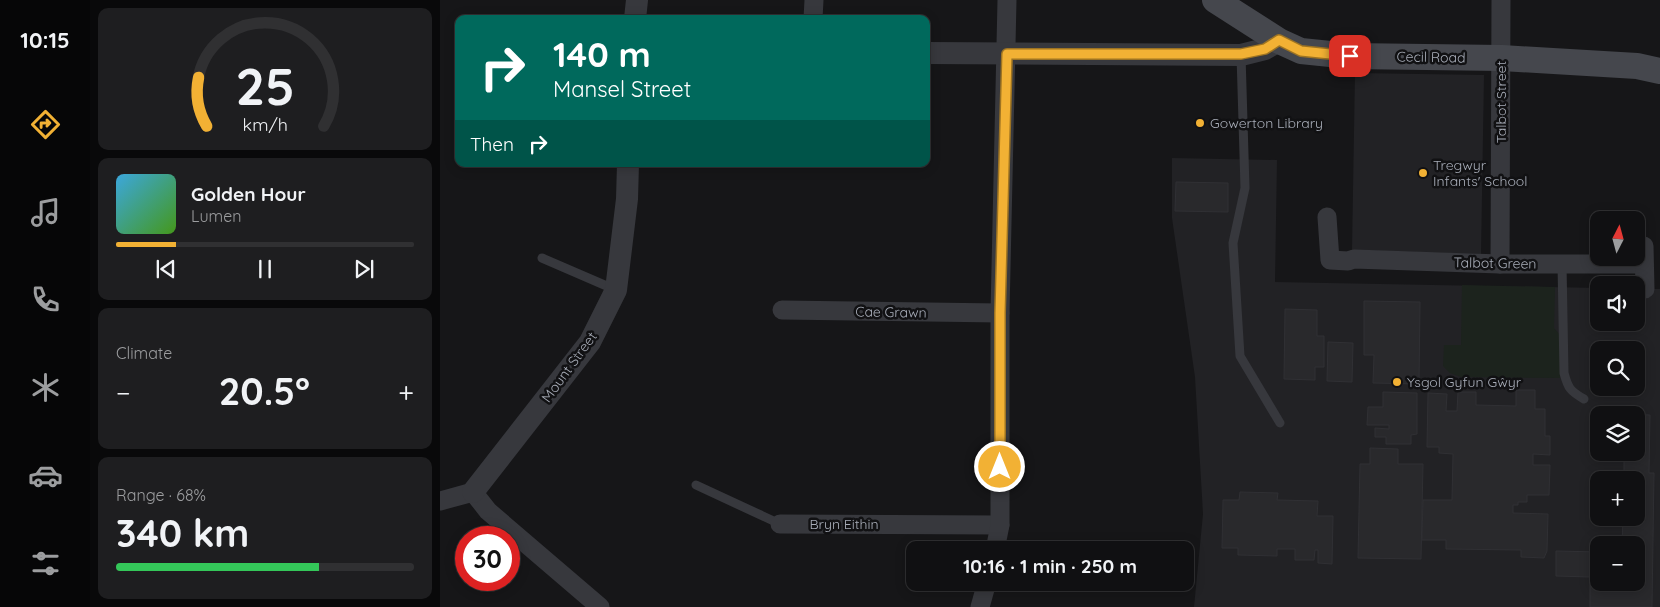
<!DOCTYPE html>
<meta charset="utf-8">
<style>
:root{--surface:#101012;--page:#1e1e20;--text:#f1f3f6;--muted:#9c9d9f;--line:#303032;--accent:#f2b134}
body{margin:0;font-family:Quicksand,sans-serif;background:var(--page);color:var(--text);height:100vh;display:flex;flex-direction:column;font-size:19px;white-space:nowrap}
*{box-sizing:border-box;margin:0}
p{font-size:16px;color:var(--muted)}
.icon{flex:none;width:28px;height:28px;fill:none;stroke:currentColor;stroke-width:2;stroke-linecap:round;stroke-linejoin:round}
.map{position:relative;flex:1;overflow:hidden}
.sheet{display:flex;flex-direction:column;gap:8px;padding:8px;background:#09090a;width:350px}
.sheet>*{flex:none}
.guide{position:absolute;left:15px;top:15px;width:475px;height:152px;border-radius:10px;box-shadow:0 2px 12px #0003,0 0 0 1px var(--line);background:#00695c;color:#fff;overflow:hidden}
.needle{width:32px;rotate:6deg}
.tools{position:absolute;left:1150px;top:211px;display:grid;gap:10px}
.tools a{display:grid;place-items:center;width:55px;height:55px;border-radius:10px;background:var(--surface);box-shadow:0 2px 12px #0003,0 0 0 1px var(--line);font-size:25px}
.speed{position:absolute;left:15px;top:526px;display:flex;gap:10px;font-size:25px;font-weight:700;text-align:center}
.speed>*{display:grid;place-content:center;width:65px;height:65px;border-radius:50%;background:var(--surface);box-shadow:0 2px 12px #0003,0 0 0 1px var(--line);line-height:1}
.speed .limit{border:8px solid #d22;background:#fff;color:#111}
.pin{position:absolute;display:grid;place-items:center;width:42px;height:42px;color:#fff;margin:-21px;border-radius:10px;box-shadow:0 2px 8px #0006}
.me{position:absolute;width:55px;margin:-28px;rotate:0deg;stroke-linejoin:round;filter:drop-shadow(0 0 4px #0008)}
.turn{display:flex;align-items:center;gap:18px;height:105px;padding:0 15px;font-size:22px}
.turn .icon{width:65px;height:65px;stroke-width:2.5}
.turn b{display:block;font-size:35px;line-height:42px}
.then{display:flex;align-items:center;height:48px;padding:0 15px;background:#0003;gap:10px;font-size:19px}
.big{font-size:38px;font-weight:800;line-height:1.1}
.sheet .tile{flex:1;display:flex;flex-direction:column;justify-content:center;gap:8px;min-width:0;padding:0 18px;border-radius:10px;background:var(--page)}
.sheet .dial{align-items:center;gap:0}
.dial svg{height:130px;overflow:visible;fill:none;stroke:var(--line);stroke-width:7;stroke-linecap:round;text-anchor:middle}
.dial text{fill:var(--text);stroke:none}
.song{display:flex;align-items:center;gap:15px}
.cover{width:60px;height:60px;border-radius:8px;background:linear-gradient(135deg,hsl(200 70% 55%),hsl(100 70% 35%))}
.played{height:5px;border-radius:2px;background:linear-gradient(90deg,var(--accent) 20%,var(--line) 20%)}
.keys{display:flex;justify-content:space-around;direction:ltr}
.heat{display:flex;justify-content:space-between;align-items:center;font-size:28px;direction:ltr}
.charge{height:8px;border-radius:4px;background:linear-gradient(90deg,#34c759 68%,var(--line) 0)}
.trip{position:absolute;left:466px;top:541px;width:288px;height:50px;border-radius:10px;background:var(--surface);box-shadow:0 2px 12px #0003,0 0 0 1px var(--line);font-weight:800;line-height:50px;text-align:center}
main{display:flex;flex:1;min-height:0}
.dock{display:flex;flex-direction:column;width:90px;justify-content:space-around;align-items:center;background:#060607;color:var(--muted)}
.dock .icon{width:35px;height:35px}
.dock .selected{color:var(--accent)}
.dock b{font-size:22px;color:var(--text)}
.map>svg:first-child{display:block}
.built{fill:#222225;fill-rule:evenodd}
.green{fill:#1c231d}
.building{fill:#29292c;stroke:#303034}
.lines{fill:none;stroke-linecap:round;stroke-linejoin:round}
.service{stroke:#37383d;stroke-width:9}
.minor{stroke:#37383d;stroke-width:19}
.tertiary{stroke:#37383d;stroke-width:22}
.secondary{stroke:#45474d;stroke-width:26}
.route-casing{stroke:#9d7322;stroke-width:12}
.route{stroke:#f2b134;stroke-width:9}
.poi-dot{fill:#f2b134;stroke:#111113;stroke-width:2}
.labels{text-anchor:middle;stroke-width:5;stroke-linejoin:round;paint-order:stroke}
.street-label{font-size:14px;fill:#a8adb8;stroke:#111113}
.poi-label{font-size:14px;fill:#a8adb8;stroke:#111113;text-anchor:start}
</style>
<main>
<nav class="dock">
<b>10:15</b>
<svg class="icon selected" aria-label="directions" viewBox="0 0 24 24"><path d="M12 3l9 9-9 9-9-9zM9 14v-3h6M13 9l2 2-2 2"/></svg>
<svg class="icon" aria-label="music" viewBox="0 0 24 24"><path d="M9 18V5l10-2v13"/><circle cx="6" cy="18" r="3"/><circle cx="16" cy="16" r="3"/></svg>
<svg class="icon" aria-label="phone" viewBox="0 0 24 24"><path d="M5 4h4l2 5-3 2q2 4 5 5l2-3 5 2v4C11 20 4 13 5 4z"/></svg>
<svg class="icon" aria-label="climate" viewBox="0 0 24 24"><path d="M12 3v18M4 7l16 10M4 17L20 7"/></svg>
<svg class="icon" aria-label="car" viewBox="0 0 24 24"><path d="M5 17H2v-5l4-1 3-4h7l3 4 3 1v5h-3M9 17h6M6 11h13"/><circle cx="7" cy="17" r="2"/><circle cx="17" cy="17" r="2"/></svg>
<svg class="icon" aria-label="filters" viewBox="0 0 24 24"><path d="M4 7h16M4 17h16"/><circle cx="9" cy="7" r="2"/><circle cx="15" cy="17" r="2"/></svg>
</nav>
<section class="sheet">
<div class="tile dial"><svg viewBox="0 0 100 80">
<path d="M14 69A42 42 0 1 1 86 69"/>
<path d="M14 69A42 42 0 0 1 9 39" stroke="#f2b134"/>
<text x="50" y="56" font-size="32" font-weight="700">25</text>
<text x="50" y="72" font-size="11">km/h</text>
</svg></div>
<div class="tile">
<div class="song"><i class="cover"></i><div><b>Golden Hour</b><p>Lumen</p></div></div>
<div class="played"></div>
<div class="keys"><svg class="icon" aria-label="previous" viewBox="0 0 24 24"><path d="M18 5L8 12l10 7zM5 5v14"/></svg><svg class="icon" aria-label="pause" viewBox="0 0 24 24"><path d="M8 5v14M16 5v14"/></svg><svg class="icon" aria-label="next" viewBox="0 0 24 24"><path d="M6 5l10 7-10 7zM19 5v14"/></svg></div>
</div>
<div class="tile"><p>Climate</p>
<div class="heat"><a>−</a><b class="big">20.5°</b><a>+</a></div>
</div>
<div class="tile"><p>Range · 68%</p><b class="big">340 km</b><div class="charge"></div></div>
</section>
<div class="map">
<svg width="1220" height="607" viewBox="0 0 1220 607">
<rect width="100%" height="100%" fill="#161618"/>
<g class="built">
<path d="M915,73L1044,75L1041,254L912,250Z"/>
<path d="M732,158L837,160L835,282L1159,288V322H1196V289H1220V607H754L763,514L755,377L732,218ZM1159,350H1196V388H1159ZM1159,415H1196V452H1159ZM1159,480H1196V518H1159ZM1159,545H1196V582H1159Z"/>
</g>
<path class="green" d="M1022,285L1115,287L1114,328L1120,335V378L1021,377L1010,373L1003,366L1004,345H1021Z"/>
<g class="building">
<path d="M736,182L788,183V212L735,211Z"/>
<path d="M924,301L980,302L979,384L933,383L934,355H924Z"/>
<path d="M845,309L877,310V336H884V367H875V380L844,379Z"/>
<path d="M888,342L913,343L912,382L887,381Z"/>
<path d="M1076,390H1095V409H1105V436H1110V455L1093,454V465H1110L1109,495H1087V502H1078V505H1073V513L1108,514L1107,551L1104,558L1081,557V550L1006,549V540H982L983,500H1012L1013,454L999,453V447H987L988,393L1007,394L1006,411H1017L1018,392H1036V405L1076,406Z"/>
<path d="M943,392L977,393V434L971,435V444H946V437H935V428L949,429V425H927L928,407H943Z"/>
<path d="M1185,414L1210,415L1209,473H1214L1212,607H1150V577L1116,576V551L1159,552V582H1196V545H1182L1183,518H1196V480H1184V452H1196V415Z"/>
<path d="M930,448L958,449V464H983L981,559L918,558L920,464H930Z"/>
<path d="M800,492L838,493L837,500L878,501L877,516H893L892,564L878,563V550H875L874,560H855V549H837V556L798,555V548H782L783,500H799Z"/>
</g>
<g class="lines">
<g class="service">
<path d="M801,55L805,188L793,243L800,356L840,423"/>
<path d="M102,258L176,290"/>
<path d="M1122,264L1124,373C1128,388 1130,391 1144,399"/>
<path d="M256,485L340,524"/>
</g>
<g class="minor">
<path d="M373,19L374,0"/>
<path d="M887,217L890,260L908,261L914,259L1060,264H1204"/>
<path d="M1204,246L1205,289"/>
<path d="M1060,264L1061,0"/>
<path d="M342,310L560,313"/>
<path d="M0,501L33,492L48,511L160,607"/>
<path d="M340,524L560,525"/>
<path d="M555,550L560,525V313L567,0"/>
<path d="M540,607L547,582"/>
</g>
<g class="tertiary">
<path d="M195,19L197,0"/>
<path d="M486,53L801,55L825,49L839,41"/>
<path d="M33,492L150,342L176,290L187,199L188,164"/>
</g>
<path class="secondary" d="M775,0L839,41L861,51L910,56L1062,58L1197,66L1220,71"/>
</g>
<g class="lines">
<g class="route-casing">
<path id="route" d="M560,467V313L567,54H801L825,49L839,40L861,51L910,56"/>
</g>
<use href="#route" class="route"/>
</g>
<g class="poi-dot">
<circle cx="760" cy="123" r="5"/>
<circle cx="983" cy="173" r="5"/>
<circle cx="957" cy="382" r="5"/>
</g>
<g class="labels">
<g class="street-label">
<text transform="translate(991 57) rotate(1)" y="5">Cecil Road</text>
<text transform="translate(1061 102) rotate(-90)" y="5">Talbot Street</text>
<text transform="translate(1055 263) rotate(1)" y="5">Talbot Green</text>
<text transform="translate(451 312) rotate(1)" y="5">Cae Grawn</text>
<text transform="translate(129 367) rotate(-54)" y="5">Mount Street</text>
<text x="404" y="529">Bryn Eithin</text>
</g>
<g class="poi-label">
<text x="770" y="128">Gowerton Library</text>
<text x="993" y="170">Tregwyr<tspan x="993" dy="16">Infants' School</tspan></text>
<text x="967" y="387">Ysgol Gyfun Gŵyr</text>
</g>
</g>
</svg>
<div class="tools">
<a><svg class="needle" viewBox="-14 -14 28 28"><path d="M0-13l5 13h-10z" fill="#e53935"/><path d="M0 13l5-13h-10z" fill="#9c9d9f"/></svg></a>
<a><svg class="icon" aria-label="sound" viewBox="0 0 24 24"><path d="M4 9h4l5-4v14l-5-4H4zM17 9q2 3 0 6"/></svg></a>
<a><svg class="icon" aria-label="search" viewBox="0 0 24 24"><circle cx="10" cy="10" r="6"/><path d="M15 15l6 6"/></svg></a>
<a><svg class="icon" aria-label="layers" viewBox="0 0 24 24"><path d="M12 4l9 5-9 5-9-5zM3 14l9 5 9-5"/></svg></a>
<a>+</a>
<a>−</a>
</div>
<div class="speed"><div class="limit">30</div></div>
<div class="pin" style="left:910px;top:56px;background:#d93025"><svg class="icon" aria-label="arrive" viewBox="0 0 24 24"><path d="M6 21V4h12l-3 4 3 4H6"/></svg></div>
<svg class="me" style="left:560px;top:467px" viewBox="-20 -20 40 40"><circle r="17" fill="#f2b134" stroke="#fff" stroke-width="3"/><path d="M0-11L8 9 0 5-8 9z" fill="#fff"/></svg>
<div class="trip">10:16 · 1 min · 250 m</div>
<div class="guide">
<div class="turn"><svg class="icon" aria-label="right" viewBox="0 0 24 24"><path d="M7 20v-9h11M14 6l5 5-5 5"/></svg><div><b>140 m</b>Mansel Street</div></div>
<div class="then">Then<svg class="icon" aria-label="right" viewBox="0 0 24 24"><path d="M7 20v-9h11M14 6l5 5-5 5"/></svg></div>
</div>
</div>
</main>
